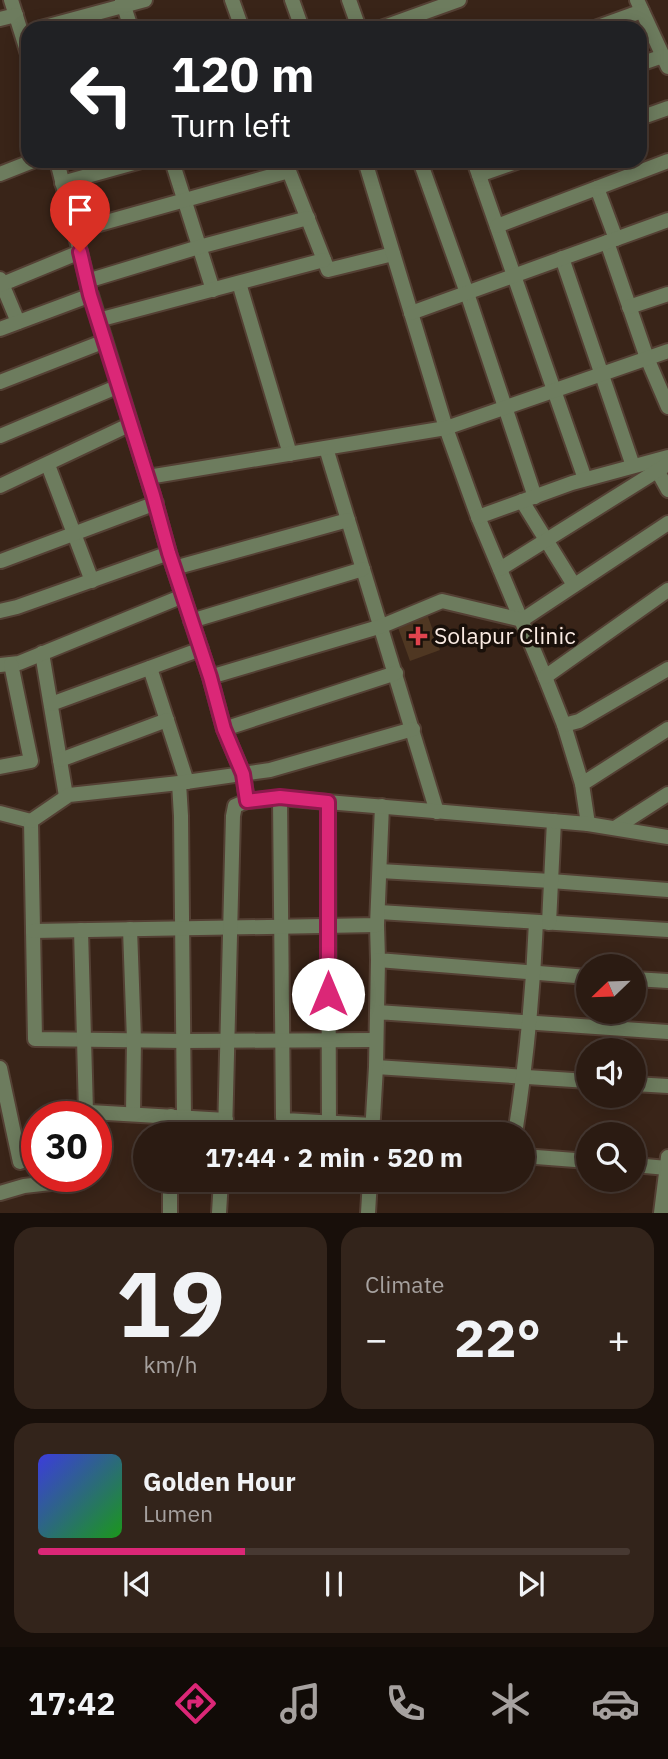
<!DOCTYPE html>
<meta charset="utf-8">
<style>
:root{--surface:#2b1b12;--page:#33241b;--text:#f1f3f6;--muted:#a6a19f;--line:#473932;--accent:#db2777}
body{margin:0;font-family:"IBM Plex Sans",sans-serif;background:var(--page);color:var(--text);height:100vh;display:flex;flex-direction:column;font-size:26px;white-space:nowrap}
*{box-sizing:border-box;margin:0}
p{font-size:23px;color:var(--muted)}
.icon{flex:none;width:38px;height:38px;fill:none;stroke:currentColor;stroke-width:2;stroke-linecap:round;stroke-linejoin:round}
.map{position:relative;height:1213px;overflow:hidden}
.side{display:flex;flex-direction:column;gap:14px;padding:14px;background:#180f0a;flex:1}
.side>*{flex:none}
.banner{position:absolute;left:21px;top:21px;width:626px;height:147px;border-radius:21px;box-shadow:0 4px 18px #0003,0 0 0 2px var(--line);background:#202124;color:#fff;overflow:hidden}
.needle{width:46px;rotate:247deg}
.buttons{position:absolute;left:576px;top:954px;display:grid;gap:14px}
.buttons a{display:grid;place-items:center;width:70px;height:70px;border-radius:50%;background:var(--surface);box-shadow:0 4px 18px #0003,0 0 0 2px var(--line);font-size:35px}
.speed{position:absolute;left:21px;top:1101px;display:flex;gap:14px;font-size:35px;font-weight:700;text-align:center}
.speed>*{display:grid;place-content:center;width:91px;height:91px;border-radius:50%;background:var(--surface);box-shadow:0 4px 18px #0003,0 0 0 2px var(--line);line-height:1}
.speed .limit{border:10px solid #d22;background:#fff;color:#111}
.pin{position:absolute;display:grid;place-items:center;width:60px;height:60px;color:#fff;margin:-72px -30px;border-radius:50% 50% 50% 0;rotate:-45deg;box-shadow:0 0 7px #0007}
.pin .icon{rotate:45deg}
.me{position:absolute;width:77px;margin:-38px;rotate:0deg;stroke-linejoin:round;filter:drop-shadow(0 0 5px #0008)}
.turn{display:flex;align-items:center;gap:24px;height:147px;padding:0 35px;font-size:32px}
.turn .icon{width:91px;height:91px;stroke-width:2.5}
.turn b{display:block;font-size:49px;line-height:60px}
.big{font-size:52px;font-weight:800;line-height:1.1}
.side .widget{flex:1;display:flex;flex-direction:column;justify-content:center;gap:10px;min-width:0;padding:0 24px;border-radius:21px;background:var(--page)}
.side .dial{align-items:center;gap:0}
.dial b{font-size:91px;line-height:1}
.song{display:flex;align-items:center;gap:21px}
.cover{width:84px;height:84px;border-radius:10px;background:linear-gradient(135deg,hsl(240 70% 55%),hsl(120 70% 35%))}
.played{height:7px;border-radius:4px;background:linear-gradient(90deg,var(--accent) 35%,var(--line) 35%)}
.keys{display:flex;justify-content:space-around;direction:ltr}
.heat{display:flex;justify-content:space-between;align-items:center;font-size:38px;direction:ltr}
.side .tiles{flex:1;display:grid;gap:14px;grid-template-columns:1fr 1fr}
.widget:last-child{grid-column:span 2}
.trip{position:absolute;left:133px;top:1122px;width:402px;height:70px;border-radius:35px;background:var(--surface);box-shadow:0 4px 18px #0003,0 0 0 2px var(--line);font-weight:800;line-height:70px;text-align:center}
.tab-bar{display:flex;height:112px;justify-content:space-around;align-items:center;background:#110b07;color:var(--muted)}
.tab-bar .icon{width:49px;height:49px}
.tab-bar .on{color:var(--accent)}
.tab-bar b{font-size:32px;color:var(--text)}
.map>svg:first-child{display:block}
.building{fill:#4f3722}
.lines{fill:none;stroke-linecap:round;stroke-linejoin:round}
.minor-casing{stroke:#544034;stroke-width:18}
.minor{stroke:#6d7c5e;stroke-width:14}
.route-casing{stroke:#8e194d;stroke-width:18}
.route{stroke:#db2777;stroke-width:12}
.health-dot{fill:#e0444e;stroke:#19100a;stroke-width:2.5}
.labels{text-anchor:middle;stroke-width:7;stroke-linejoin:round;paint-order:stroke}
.poi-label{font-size:23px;fill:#faebe3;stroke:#19100a;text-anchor:start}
</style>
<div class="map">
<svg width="668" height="1213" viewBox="0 0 668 1213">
<rect width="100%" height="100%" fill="#392418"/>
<path class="building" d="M427,614L440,650L410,661L397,625Z"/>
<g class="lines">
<g class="minor-casing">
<g id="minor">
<path d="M11,0L28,54"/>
<path d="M122,0L131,28"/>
<path d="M232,0L242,28"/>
<path d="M292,0L302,28"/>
<path d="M349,0L359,28"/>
<path d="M637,0L668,67"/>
<path d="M0,19L16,15"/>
<path d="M41,28L145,0"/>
<path d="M381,28L459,0"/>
<path d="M595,28L642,11"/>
<path d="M640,64L663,56"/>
<path d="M640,118L668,108"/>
<path d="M57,161L80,252"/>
<path d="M172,161L213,290"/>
<path d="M285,161L328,270L393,254"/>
<path d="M365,161L446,428L478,517L545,677L564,725L582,784"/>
<path d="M420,161L467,293L535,497"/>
<path d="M474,161L585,479"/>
<path d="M0,174L33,161"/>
<path d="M479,175L519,161"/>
<path d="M62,183L141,161"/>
<path d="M597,188L616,239"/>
<path d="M497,226L668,161"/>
<path d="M74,231L289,171"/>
<path d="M607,242L647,358L668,407"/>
<path d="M562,258L633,466"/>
<path d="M0,279L18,322"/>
<path d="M87,281L199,247L308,218"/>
<path d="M239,283L290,454"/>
<path d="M0,285L80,252L89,288"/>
<path d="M629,307L668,294"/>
<path d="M411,313L668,220"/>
<path d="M98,320L324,260"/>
<path d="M0,329L91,295L153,495L169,553L210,677L224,729L243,774L247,801"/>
<path d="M0,382L105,341"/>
<path d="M0,436L119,386"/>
<path d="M326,448L437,812"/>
<path d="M48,465L92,581"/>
<path d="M657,470L668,490"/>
<path d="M148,477L446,428L668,351"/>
<path d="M0,486L131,424"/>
<path d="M522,501L574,585"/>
<path d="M478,517L572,483L668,457"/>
<path d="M1,561L156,503"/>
<path d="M174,568L348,520"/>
<path d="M500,569L668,464"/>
<path d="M0,611L17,607L169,553"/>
<path d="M191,621L363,569"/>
<path d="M42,653L66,796"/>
<path d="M0,665L19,663L183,596"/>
<path d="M150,668L187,782"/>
<path d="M210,677L382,626L442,601L522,620L668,523"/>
<path d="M545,677L668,590"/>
<path d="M51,704L201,649"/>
<path d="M564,725L579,721L668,669"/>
<path d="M224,729L396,673"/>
<path d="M60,760L167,720"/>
<path d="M0,767L31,761L11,664"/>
<path d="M179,783L181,816L184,1117"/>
<path d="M280,798L283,1118L285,1120L372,1125"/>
<path d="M328,802L329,1134"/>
<path d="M0,813L31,821"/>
<path d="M31,821L35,1039L183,1041L375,1040"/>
<path d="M31,821L69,795L179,783L270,770L413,729"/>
<path d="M588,824L582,784L668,729"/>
<path d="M615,828L668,794"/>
<path d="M380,871L551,881L668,890"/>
<path d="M379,912L668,930"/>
<path d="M549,923L554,821"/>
<path d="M377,925L378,960L588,977"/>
<path d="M130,929L134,1040L133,1114"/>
<path d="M81,930L86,1112"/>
<path d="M33,931L377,925L382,806"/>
<path d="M634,979L668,981"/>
<path d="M377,1012L378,960"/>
<path d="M376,1067L588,1081"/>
<path d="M0,1068L20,1162"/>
<path d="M634,1084L668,1086"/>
<path d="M73,1111L226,1120"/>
<path d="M171,1134V1116"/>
<path d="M225,1134L233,816L235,806L247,801L280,798L588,824L668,837"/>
<path d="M372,1134L376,1067L377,1012L668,1032"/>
<path d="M515,1134C526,1064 533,993 536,922"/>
<path d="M523,1156L588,1161"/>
<path d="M634,1165L667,1168"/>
<path d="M0,1193L24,1186L86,1179"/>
<path d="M170,1213V1180"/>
<path d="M219,1213L221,1180"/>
<path d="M368,1213L370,1180"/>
<path d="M661,1213L668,1157"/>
</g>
</g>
<use href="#minor" class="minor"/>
</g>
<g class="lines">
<g class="route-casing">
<path id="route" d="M80,252L90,295L153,495L169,553L210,677L224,729L243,774L247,801L280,797L328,802V994"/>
</g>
<use href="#route" class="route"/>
</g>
<path class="health-dot" d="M414.5 625.5h7v7h7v7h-7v7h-7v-7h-7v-7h7z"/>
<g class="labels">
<g class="poi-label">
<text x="434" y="644">Solapur Clinic</text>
</g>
</g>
</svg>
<div class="buttons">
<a><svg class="needle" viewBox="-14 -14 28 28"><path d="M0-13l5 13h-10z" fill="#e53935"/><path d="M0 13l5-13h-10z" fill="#a6a19f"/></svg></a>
<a><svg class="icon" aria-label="sound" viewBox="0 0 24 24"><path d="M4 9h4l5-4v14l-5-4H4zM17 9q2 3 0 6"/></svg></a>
<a><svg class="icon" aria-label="search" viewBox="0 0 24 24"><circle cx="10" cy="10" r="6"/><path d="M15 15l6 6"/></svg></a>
</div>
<div class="speed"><div class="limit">30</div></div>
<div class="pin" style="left:80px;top:252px;background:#d93025"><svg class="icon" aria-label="arrive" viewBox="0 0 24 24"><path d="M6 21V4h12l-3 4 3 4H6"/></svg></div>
<svg class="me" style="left:328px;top:994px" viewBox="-20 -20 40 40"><circle r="19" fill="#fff"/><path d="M0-13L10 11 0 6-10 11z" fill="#db2777"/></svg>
<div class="trip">17:44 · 2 min · 520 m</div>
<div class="banner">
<div class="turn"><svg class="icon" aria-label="left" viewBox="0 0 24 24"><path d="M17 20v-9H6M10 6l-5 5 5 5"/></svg><div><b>120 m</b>Turn left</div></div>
</div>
</div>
<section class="side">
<div class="tiles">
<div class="widget dial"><b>19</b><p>km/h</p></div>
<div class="widget"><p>Climate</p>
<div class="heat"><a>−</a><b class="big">22°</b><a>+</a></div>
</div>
<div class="widget">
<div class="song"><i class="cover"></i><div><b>Golden Hour</b><p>Lumen</p></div></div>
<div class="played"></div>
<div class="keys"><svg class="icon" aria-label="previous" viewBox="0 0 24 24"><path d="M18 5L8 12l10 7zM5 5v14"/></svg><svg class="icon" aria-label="pause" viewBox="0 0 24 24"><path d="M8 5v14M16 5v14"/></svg><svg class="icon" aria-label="next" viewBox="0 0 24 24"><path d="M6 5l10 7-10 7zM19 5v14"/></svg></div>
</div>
</div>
</section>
<nav class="tab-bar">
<b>17:42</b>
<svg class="icon on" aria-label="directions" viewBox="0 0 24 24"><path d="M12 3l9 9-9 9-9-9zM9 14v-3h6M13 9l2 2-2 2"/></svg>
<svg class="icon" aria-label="music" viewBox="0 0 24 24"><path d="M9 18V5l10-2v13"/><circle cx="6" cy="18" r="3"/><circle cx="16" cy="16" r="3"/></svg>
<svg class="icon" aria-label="phone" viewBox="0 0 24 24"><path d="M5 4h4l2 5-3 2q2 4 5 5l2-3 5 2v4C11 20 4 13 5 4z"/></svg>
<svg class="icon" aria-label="climate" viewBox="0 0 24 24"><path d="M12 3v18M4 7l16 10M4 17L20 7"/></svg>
<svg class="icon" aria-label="car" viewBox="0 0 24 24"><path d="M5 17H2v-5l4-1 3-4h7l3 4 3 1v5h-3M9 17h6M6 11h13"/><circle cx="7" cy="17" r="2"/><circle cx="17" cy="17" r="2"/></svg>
</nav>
